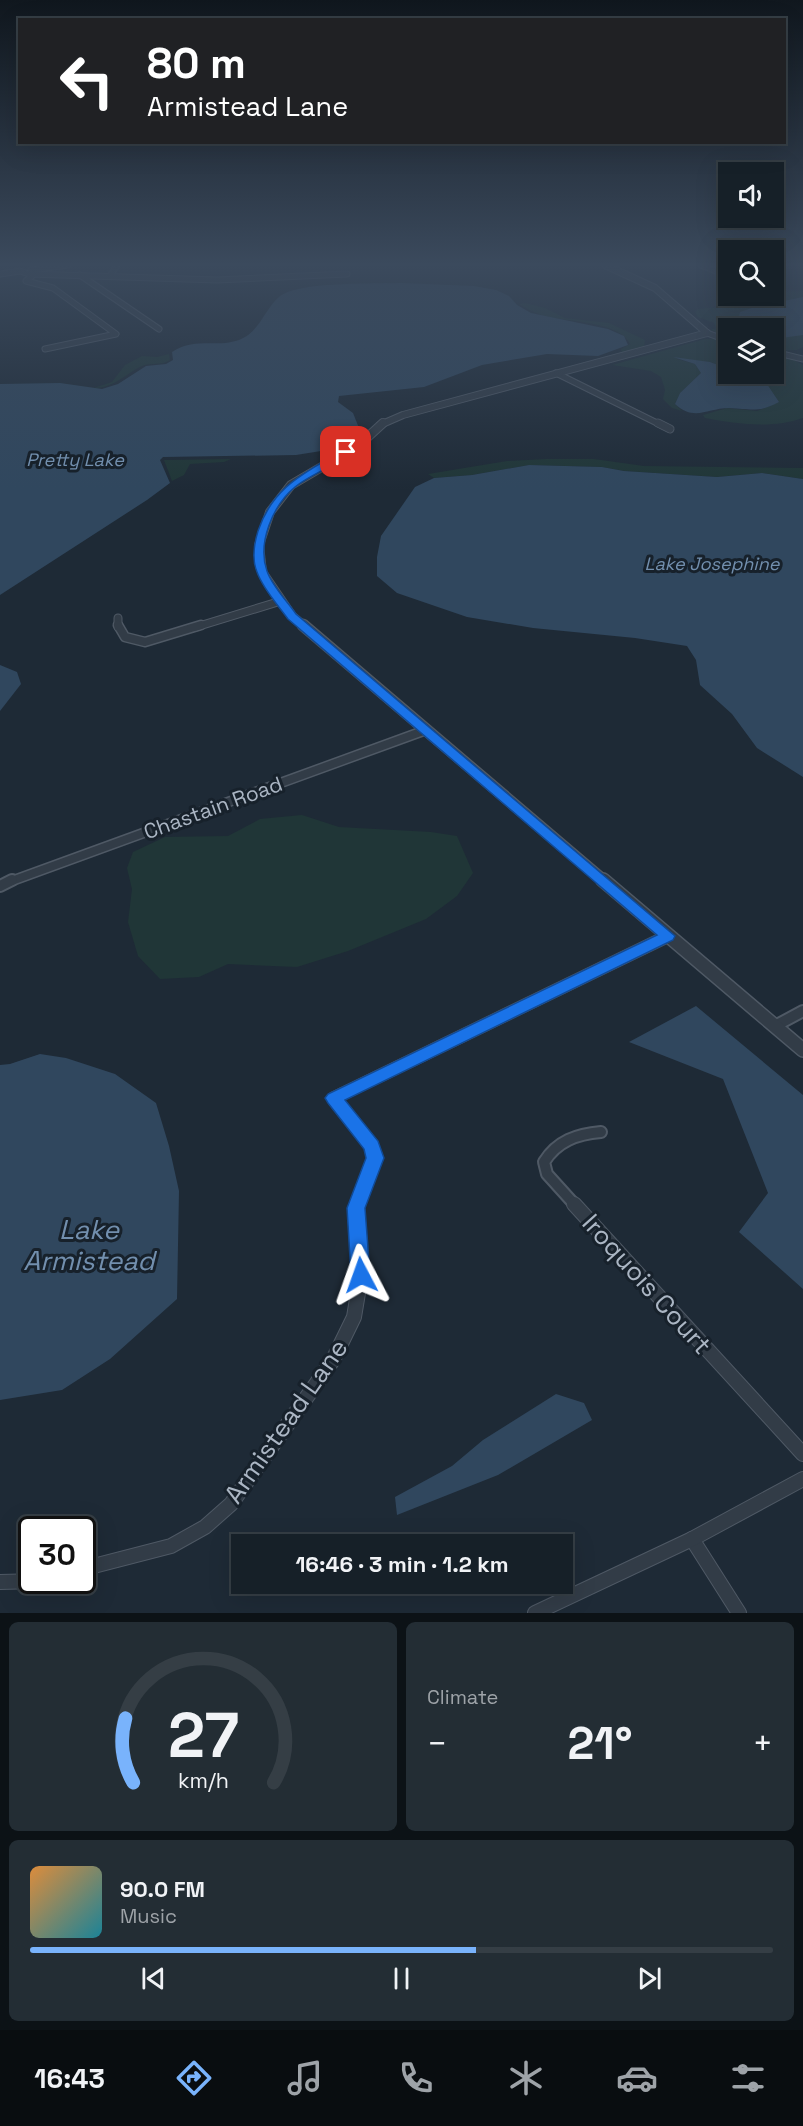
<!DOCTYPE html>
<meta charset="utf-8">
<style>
:root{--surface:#162028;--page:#232d34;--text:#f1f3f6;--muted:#9ea3a8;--line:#353e45;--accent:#79b3fc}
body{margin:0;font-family:"Space Grotesk",sans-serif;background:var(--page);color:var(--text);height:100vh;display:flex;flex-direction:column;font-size:22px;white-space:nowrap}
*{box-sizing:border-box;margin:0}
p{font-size:20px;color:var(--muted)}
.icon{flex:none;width:33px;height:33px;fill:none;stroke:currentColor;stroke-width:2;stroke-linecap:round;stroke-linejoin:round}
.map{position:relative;height:1613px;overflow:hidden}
.drawer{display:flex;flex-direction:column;gap:9px;padding:9px;background:#0c1216;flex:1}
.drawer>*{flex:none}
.top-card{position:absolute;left:18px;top:18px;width:768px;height:126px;border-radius:0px;box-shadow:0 6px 24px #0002,0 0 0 2px var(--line);background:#202124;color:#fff;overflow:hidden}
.fabs{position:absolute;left:718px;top:162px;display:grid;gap:12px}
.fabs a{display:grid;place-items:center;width:66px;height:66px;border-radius:0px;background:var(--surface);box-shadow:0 6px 24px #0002,0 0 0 2px var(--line);font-size:30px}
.speed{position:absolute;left:18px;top:1516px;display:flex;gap:12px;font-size:30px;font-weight:700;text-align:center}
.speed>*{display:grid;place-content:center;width:78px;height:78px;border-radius:50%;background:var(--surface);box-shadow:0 6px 24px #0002,0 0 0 2px var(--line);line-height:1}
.speed .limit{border:3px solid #111;border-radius:9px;background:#fff;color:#111}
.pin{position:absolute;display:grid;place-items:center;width:51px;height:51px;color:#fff;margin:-26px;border-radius:12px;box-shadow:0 3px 9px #0006}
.me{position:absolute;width:66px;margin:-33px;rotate:356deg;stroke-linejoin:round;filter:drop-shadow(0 0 4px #0008)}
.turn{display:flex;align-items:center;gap:21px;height:126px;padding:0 30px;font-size:27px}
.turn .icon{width:78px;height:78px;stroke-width:2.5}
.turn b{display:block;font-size:42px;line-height:51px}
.big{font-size:45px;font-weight:700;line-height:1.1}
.drawer .tile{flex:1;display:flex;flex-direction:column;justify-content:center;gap:9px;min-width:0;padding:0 21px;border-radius:9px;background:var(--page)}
.drawer .dial{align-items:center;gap:0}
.dial svg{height:156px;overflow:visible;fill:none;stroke:var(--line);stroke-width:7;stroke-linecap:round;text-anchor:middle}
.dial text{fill:var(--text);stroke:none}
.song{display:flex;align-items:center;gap:18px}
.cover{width:72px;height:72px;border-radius:9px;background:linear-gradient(135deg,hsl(30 70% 55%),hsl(190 70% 35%))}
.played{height:6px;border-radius:3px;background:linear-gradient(90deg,var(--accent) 60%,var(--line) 60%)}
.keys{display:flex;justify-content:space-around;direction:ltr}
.heat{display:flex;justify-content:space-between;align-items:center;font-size:33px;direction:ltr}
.drawer .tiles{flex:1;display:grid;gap:9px;grid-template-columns:1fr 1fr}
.tile:last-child{grid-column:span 2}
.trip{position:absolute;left:231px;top:1534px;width:342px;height:60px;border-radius:0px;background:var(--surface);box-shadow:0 6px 24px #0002,0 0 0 2px var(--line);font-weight:700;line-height:60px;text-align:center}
.tab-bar{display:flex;height:96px;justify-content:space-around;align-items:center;background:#090d10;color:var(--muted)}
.tab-bar .icon{width:42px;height:42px}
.tab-bar .selected{color:var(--accent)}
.tab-bar b{font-size:27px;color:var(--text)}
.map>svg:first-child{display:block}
.green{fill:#203637}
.water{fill:#30475e}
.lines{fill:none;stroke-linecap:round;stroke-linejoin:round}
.minor-far4-casing{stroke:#4f5965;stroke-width:7}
.minor-far3-casing{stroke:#4f5965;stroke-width:9}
.minor-far2-casing{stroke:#4f5965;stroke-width:11}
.minor-far1-casing{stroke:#4f5965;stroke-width:14}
.minor-casing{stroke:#4f5965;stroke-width:16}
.tertiary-far3-casing{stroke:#4f5965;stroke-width:8}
.tertiary-far2-casing{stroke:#4f5965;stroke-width:10}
.tertiary-far1-casing{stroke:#4f5965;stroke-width:13}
.tertiary-casing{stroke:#4f5965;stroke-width:16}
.minor-far4{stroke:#323c47;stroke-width:5}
.minor-far3{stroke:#323c47;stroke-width:7}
.minor-far2{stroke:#323c47;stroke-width:8}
.minor-far1{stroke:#323c47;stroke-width:10}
.minor{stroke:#323c47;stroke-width:14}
.tertiary-far3{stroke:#323c47;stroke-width:6}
.tertiary-far2{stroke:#323c47;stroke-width:8}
.tertiary-far1{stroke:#323c47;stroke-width:10}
.tertiary{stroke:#323c47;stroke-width:13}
.route{fill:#1a73e8;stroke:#114b97;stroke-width:1.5}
.labels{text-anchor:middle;stroke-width:6;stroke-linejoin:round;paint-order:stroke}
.far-water-label{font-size:18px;font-style:italic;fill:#728fae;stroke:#17212b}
.street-label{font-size:21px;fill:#abb6c4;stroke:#17212b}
.near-street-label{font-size:26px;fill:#abb6c4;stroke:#17212b}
.near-water-label{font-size:27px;font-style:italic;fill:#728fae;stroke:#17212b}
</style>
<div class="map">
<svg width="803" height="1613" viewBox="0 0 803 1613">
<rect width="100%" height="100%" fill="#1e2a36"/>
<g class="green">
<path d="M803,291V347L797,350L774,351V328H729V338L711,330L716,328L714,323L698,317L695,312L698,309L732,306L733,301C746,298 769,300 777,292Z"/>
<path d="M525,303L545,308L565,318L609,323L645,340L644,348L622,354L621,349L630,344C620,322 572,322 549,317C538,315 529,310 519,304Z"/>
<path d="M705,339H715L729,344V369L710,362L677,359L695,364L701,373L680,393L675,404L682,411L672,408L663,399L665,390L661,377L651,371L612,365Z"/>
<path d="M169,354L170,360C162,366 152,362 142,366C125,374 114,388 94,388L112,382L125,365L142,356L157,357Z"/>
<path d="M774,354L790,358L803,365V418C773,429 736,424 705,418L703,415L727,408L757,411L779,402L763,378L746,374H774Z"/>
<path d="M231,459L224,462L190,464L184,475L172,481L164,460Z"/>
<path d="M546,459H594L644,466L803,468V479L762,473L717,477L624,471L602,467L529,465L472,475L434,478L428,474L507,461Z"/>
<path d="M302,815L339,827L431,832L457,836L473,873L457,896L426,919L348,951L297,967L228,964L199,977L160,979L138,956L128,922L132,889L127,868L133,852L165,837L228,836L260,819Z"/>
</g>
<g class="water">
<path d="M401,283L474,286L496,290L509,296L517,305L531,313L608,329L624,336L628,345L598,356L547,354L482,365L424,387L339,396L338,402L353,413L359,428L346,438L321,451L296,455L163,457L160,460L170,483L147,500L0,595V384L60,383L102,389L118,384L146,366L166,364L173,360L172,352C195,337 216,348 239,340C259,333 264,310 279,297C298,281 375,284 401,283Z"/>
<path d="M803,297V335L774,339V328H734L730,325L738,322L740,312L755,307Z"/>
<path d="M673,357L710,362L729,369V374H746L763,378L779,402C758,413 752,409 729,408C707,408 695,422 675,404L680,393L701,373L695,364Z"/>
<path d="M529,465L602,467L624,471L717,477L762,473L803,479V777L757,748L732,714L700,685L696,660L687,646L635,638L533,628L467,617L397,593L377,576V557L381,536L415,487L434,478L472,475Z"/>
<path d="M0,665L17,672L21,684L0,711Z"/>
<path d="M696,1006L803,1095V1289L739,1232L768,1193L723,1079L629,1042Z"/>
<path d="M40,1054L66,1058L115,1074L156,1103L169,1146L179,1191L177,1299L110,1359L62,1390L0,1400V1065L10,1064Z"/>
<path d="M556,1394L584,1403L592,1420L498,1475L397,1515L395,1497L452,1466L483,1440Z"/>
</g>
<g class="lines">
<g class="minor-far4-casing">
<g id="minor-far4">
<path d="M701,265L721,273"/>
<path d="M31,270L68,265"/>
<path d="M0,274L20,271L29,274L217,280L347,274"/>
<path d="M34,274L26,281L53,288L116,334L45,349"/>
<path d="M80,275L159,329"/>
<path d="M110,276L117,265"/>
<path d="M707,333L729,341"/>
<path d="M774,352L803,359"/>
<path d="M556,373L661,425"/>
</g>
</g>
<g class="minor-far3-casing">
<g id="minor-far3">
<path d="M658,423L670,429"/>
<path d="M118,618V627"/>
<path d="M196,627L281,601"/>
</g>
</g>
<g class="minor-far2-casing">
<g id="minor-far2">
<path d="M118,625L125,637L145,642L201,625"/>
<path d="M9,882L426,730"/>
</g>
</g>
<g class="minor-far1-casing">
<g id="minor-far1">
<path d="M0,886L12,880"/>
<path d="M775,1026L803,1011"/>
<path d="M357,1205L375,1158L372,1146L334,1098L668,936"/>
<path d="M575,1205L547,1174L544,1162C557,1141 577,1134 601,1132"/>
</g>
</g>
<g class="minor-casing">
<g id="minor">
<path d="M574,1204L803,1454"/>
<path d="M692,1539L739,1613"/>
<path d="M82,1569L171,1546L205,1527L231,1504L333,1360L354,1317L361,1275L356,1208L358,1204"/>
<path d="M0,1582L39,1581"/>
<path d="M535,1613L692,1539L803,1479"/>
</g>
</g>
<g class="tertiary-far3-casing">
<g id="tertiary-far3">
<path d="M605,265L655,288L707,333"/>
<path d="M380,425L403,415L707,333"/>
</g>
</g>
<g class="tertiary-far2-casing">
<path id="tertiary-far2" d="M305,627L292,616L262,572L259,545L270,512L291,485L359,445L383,423"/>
</g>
<g class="tertiary-far1-casing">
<path id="tertiary-far1" d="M303,625L605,882"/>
</g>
<g class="tertiary-casing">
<path id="tertiary" d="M603,880L803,1050"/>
</g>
<use href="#minor-far4" class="minor-far4"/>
<use href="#minor-far3" class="minor-far3"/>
<use href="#minor-far2" class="minor-far2"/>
<use href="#minor-far1" class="minor-far1"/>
<use href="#minor" class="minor"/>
<use href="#tertiary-far3" class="tertiary-far3"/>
<use href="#tertiary-far2" class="tertiary-far2"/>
<use href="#tertiary-far1" class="tertiary-far1"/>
<use href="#tertiary" class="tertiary"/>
</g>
<linearGradient id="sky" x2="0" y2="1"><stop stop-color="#10171e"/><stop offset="0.54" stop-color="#3b4a5d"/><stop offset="1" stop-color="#3b4a5d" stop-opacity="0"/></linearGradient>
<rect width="803" height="490" fill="url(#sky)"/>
<path class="route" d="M343,450L351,452C335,467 312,473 295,487C273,505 257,543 267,571C272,586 287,601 296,614L675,936L673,940L345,1100L378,1141L384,1158L365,1208L370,1275L368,1281L361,1283L354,1281L351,1275L347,1208L366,1158L364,1149L328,1103L325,1098L328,1094L657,935L288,619C278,605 263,589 257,572C252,560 254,544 258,531C273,486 305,473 343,450Z"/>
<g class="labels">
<g class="far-water-label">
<text x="75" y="466">Pretty Lake</text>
<text x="712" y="570">Lake Josephine</text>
</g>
<g class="street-label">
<text transform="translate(213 808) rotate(-20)" y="7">Chastain Road</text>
</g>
<g class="near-street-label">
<text transform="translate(647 1284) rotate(48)" y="9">Iroquois Court</text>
<text transform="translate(286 1421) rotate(-55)" y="9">Armistead Lane</text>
</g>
<g class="near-water-label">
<text x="89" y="1239">Lake<tspan x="89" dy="31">Armistead</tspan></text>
</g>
</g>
</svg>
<div class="fabs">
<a><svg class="icon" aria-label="sound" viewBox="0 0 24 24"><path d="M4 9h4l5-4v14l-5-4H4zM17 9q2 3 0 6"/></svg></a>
<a><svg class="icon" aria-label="search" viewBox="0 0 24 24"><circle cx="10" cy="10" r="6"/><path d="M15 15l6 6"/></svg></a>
<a><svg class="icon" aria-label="layers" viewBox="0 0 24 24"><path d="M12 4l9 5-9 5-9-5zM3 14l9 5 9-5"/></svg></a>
</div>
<div class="speed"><div class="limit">30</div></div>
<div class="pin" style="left:346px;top:452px;background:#d93025"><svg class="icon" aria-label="arrive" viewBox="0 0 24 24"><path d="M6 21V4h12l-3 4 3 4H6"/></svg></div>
<svg class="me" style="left:361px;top:1275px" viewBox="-20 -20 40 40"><path d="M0-17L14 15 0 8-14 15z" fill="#1a73e8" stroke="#fff" stroke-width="4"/></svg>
<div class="trip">16:46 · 3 min · 1.2 km</div>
<div class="top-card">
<div class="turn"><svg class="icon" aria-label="left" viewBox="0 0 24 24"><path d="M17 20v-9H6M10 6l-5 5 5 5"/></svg><div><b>80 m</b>Armistead Lane</div></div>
</div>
</div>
<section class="drawer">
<div class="tiles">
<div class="tile dial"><svg viewBox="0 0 100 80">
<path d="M14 69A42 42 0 1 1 86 69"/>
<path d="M14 69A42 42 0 0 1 10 36" stroke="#79b3fc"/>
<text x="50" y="56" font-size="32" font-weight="700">27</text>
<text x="50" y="72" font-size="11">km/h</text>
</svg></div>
<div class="tile"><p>Climate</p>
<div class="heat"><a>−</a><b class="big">21°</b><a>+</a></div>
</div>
<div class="tile">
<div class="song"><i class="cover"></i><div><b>90.0 FM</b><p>Music</p></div></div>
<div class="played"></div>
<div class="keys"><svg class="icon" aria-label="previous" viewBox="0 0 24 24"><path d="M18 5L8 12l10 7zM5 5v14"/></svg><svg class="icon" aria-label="pause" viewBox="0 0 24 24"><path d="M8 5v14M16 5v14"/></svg><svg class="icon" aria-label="next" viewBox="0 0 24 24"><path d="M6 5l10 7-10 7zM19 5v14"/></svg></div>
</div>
</div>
</section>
<nav class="tab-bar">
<b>16:43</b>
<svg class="icon selected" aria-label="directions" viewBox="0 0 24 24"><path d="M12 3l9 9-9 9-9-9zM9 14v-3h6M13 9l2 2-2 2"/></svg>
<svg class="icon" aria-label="music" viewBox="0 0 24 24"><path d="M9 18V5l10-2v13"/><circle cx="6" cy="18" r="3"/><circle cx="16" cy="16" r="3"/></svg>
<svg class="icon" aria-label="phone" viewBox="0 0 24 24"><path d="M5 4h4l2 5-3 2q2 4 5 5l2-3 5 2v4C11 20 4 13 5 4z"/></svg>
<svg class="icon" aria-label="climate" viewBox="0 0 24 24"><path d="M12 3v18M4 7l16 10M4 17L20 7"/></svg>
<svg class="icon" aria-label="car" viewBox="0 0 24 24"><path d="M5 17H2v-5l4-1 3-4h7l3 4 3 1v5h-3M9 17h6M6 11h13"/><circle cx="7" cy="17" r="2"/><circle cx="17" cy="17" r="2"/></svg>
<svg class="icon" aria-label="filters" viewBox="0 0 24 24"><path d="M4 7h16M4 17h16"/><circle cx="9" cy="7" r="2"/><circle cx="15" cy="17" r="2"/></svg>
</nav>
